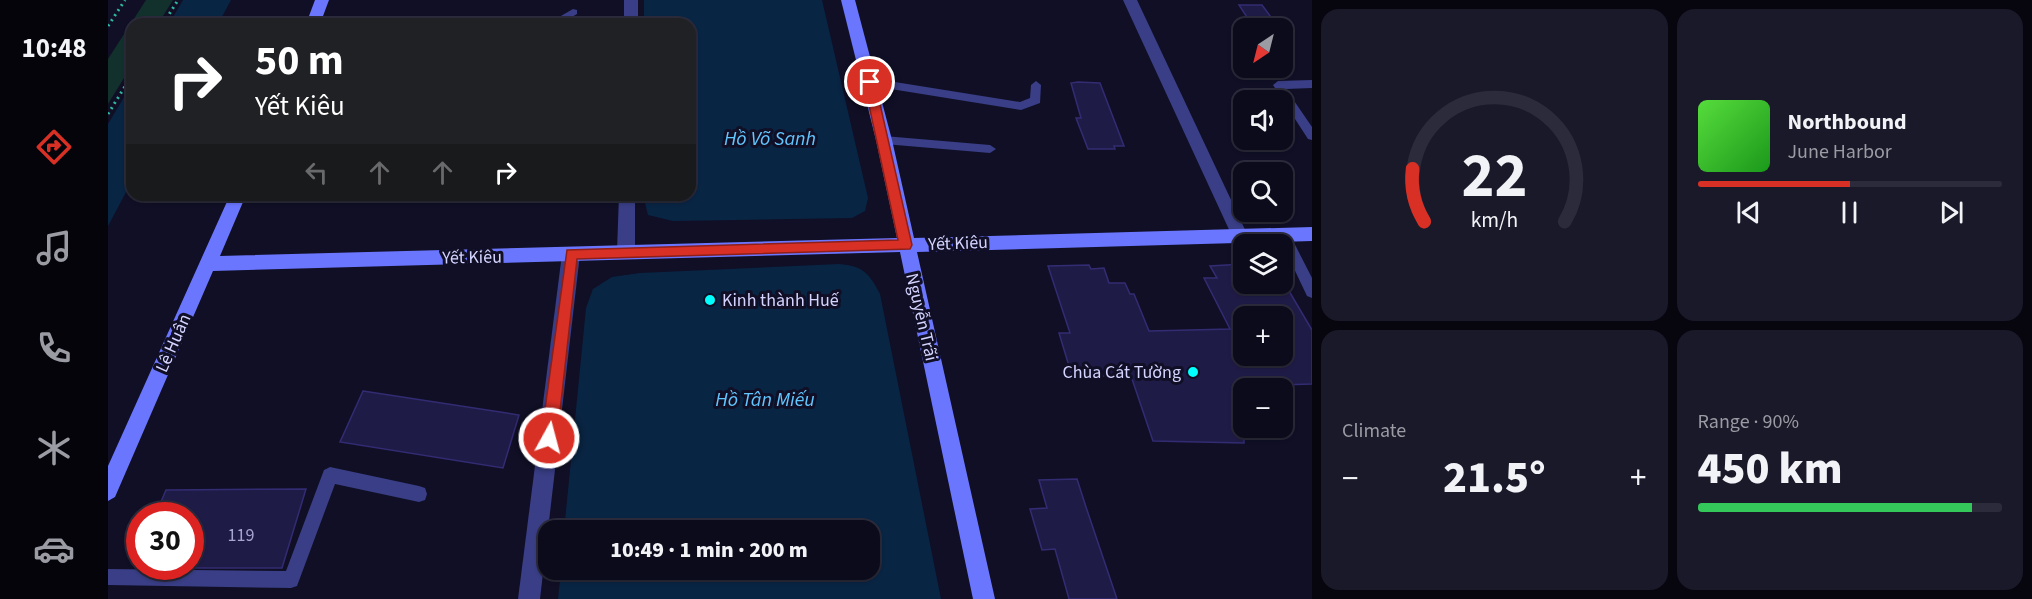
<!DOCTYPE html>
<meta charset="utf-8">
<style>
:root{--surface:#0c0b1c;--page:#1a1929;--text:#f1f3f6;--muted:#9a9ba3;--line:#2c2b3b;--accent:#d93025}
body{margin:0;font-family:"Source Sans 3",sans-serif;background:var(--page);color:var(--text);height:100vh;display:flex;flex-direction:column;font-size:22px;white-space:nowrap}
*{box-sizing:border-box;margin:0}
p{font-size:20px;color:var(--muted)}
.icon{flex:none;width:33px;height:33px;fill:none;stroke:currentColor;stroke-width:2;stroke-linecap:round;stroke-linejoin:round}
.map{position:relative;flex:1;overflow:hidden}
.drawer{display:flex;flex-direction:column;gap:9px;padding:9px;background:#07060f;width:720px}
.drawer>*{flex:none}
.top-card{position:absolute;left:18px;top:18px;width:570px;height:183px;border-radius:18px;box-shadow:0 2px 4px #0004,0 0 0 2px var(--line);background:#202124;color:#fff;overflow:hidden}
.needle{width:39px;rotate:215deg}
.fabs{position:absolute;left:1125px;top:18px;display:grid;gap:12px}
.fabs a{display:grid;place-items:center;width:60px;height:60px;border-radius:12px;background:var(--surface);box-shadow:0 2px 4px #0004,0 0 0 2px var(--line);font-size:30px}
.speed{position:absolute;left:18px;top:502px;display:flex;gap:12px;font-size:30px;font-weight:700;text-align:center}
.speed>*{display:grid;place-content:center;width:78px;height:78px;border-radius:50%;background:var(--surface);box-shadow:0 2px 4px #0004,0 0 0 2px var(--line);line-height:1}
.speed .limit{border:9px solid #d22;background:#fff;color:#111}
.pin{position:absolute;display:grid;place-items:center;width:51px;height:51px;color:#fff;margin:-26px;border:3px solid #fff;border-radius:50%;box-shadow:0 2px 6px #0007}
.me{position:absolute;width:66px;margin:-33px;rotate:7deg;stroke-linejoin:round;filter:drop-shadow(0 0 4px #0008)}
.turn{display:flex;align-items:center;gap:21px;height:126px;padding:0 30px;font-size:27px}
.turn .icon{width:78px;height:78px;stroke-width:2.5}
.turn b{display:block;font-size:42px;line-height:51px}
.lanes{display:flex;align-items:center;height:57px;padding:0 30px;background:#0003;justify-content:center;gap:30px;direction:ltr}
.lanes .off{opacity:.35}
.big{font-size:45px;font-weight:800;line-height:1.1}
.drawer .tile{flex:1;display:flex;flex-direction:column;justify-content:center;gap:9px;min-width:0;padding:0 21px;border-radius:18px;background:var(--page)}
.drawer .dial{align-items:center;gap:0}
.dial svg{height:156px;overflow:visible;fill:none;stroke:var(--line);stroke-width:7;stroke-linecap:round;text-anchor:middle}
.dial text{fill:var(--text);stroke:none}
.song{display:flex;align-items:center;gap:18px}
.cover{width:72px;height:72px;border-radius:9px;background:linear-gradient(135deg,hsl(110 70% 55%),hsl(120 70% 35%))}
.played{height:6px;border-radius:3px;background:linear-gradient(90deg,var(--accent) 50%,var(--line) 50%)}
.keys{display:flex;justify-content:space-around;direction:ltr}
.heat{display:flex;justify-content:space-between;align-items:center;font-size:33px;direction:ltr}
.charge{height:9px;border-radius:4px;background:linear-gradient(90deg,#34c759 90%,var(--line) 0)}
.drawer .tiles{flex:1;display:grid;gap:9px;grid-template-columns:repeat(2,1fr)}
.trip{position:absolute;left:430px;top:520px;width:342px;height:60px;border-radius:18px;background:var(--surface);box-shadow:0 2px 4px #0004,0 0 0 2px var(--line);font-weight:800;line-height:60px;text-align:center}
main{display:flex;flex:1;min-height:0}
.menu{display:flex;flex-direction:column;width:108px;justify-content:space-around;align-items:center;background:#05040b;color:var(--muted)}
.menu .icon{width:42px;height:42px}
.menu .active{color:var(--accent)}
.menu b{font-size:27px;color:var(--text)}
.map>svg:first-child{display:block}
.green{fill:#12302c}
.water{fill:#092544}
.building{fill:#1f1b47;stroke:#332c73;stroke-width:1.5;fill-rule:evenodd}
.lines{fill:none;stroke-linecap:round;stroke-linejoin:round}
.path{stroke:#2eb9a3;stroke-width:3;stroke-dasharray:2 4;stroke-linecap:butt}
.lane{fill:#393e86;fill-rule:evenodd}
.street{fill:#393e86;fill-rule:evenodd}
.secondary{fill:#6b76ff;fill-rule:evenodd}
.route{fill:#d93025;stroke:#8d1f18;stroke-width:1.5}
.poi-dot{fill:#00fffe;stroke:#100f26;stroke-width:2}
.labels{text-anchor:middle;stroke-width:6;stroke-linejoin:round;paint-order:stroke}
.street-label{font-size:18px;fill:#d4d4ff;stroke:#100f26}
.poi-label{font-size:18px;fill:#d4d4ff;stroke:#100f26;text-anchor:start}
.near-number-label{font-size:18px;fill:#a7a6d1}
.water-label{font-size:20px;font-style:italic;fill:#62c6ff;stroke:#100f26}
</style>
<main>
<nav class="menu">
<b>10:48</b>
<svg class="icon active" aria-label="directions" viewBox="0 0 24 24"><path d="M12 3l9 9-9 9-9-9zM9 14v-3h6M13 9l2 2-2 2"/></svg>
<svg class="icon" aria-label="music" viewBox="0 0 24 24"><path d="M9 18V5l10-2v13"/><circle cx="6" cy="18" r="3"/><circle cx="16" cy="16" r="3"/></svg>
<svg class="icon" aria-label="phone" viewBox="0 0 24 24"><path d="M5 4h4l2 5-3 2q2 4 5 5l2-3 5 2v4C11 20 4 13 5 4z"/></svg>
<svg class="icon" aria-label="climate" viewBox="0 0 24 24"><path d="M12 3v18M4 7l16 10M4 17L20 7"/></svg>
<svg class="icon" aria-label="car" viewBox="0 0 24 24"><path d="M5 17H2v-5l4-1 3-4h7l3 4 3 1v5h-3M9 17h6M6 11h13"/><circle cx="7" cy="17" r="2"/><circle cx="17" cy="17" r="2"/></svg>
</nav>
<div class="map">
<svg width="1204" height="599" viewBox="0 0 1204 599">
<rect width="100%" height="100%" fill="#100f26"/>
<path class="green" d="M38,0H65L50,24H24V65L0,104V59Z"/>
<g class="water">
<path d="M75,0H123L110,24H61Z"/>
<path d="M536,0H714L760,198L757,211L744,218L565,221L540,215L535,195H582V24H536Z"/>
<path d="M24,84V181L0,226V124Z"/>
<path d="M731,264C755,266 761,273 772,294L833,599H450L453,570H762V531H456L478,308L485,289L504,277L532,273Z"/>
</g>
<g class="building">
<path d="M1131,5H1154L1171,28H1146Z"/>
<path d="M970,82L992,83L1016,146H1006L1007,149H980L968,118H973L963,83Z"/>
<path d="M1136,264V284H1174V279L1204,330V384L1136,386V443L1045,441L1023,376H964L951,333H962L940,266L981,265L983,269L996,268L1001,283H1017L1022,294H1026L1041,331L1122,329L1096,278H1109L1102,266ZM1136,316H1174V356H1136Z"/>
<path d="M255,391L411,415L395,468L232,442Z"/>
<path d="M969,479L978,507L1009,599H961L947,549L934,550L922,509L939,508L931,480Z"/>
<path d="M198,489L174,568H82V516H47L58,490Z"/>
</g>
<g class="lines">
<g class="path">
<path d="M55,24L70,0"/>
<path d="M0,26L17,0"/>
<path d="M0,114L24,75"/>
</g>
<g class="lane">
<path d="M465,9L469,10V14L452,24H439Z"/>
<path d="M762,78L912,102L922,98L923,85L928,81L933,85L932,103L913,110L758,85V79Z"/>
<path d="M1204,80V88L1178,89L1204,127V140L1200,139L1165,85L1170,81Z"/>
<path d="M776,136L882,145L888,149L882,153L776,144L770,140Z"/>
<path d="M1176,230L1180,231L1204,278V298L1199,296L1170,235Z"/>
<path d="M222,467L311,486L317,488L319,494L317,500L311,502L227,484L189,586L183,588L0,585V569L178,571L216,470Z"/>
</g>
<g class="street">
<rect x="516" y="0" width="14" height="24"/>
<path d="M1015,0H1029L1140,236L1138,241L1132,243L1126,241L1124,236Z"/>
<path d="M511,195H527V251L524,256L518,258L512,256L509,251Z"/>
<path d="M463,247L469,249L472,254L432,599H410L454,254L457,249Z"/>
</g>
<g class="secondary">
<path d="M207,0H221L212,24H198Z"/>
<path d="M733,0H747L784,140L806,238L1204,227V241L809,252L887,599H865L792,252L105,271L7,497L0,501V466L122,195H138L112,256L789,238L768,140Z"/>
</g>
</g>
<path class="route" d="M762,78L767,82L804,245L802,249L469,259L449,438L446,443L441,446L435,443L433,438L459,250L790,240L756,82Z"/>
<g class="poi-dot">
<circle cx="602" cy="300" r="6"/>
<circle cx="1085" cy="372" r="6"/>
</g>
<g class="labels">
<g class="street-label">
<text transform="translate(850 243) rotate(-2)" y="6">Yết Kiêu</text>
<text transform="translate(364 257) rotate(-1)" y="6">Yết Kiêu</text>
<text transform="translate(814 317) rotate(77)" y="6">Nguyễn Trãi</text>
<text transform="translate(65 343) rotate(-66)" y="6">Lê Huân</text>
</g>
<g class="poi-label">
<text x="614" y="306">Kinh thành Huế</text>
<text x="1073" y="378" text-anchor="end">Chùa Cát Tường</text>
</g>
<g class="near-number-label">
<text x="133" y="541">119</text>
</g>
<g class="water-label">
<text x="662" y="145">Hồ Võ Sanh</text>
<text x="657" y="406">Hồ Tân Miếu</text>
</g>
</g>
</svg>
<div class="fabs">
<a><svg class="needle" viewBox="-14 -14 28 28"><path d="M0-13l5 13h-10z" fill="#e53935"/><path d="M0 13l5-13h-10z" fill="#9a9ba3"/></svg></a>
<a><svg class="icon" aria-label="sound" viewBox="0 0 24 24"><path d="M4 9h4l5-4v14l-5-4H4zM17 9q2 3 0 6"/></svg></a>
<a><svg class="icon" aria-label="search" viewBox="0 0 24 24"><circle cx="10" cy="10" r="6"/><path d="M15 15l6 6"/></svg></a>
<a><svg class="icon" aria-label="layers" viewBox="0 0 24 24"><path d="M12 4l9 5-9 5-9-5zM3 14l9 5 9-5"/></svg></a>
<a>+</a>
<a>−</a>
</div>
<div class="speed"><div class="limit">30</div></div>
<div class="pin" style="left:762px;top:82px;background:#d93025"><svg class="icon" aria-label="arrive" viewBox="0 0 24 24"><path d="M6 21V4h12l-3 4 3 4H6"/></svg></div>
<svg class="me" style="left:441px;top:438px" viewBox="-20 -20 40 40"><circle r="17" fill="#d93025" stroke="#fff" stroke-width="3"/><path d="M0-11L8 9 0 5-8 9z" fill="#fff"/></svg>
<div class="trip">10:49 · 1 min · 200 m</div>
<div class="top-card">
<div class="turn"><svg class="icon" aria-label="right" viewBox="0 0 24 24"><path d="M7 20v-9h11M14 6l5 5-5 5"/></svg><div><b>50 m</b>Yết Kiêu</div></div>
<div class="lanes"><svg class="icon off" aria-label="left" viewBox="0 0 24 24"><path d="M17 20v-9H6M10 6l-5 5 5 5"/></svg><svg class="icon off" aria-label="ahead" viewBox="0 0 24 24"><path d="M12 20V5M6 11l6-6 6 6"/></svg><svg class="icon off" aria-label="ahead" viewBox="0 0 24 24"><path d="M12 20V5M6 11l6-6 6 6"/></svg><svg class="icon" aria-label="right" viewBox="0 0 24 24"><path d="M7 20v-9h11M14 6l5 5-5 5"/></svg></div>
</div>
</div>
<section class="drawer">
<div class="tiles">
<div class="tile dial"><svg viewBox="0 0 100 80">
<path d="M14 69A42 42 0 1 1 86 69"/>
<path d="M14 69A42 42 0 0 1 8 42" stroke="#d93025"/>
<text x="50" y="56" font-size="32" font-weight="700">22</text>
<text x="50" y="72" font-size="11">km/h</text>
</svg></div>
<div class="tile">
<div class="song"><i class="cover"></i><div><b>Northbound</b><p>June Harbor</p></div></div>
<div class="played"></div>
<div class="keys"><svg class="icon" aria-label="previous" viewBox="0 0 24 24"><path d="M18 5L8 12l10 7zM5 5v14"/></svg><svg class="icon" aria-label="pause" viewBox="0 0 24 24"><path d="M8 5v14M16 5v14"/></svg><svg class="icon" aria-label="next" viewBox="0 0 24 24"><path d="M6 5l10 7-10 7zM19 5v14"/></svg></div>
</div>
<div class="tile"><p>Climate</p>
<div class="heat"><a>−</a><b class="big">21.5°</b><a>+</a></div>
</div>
<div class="tile"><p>Range · 90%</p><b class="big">450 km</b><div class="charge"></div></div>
</div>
</section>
</main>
